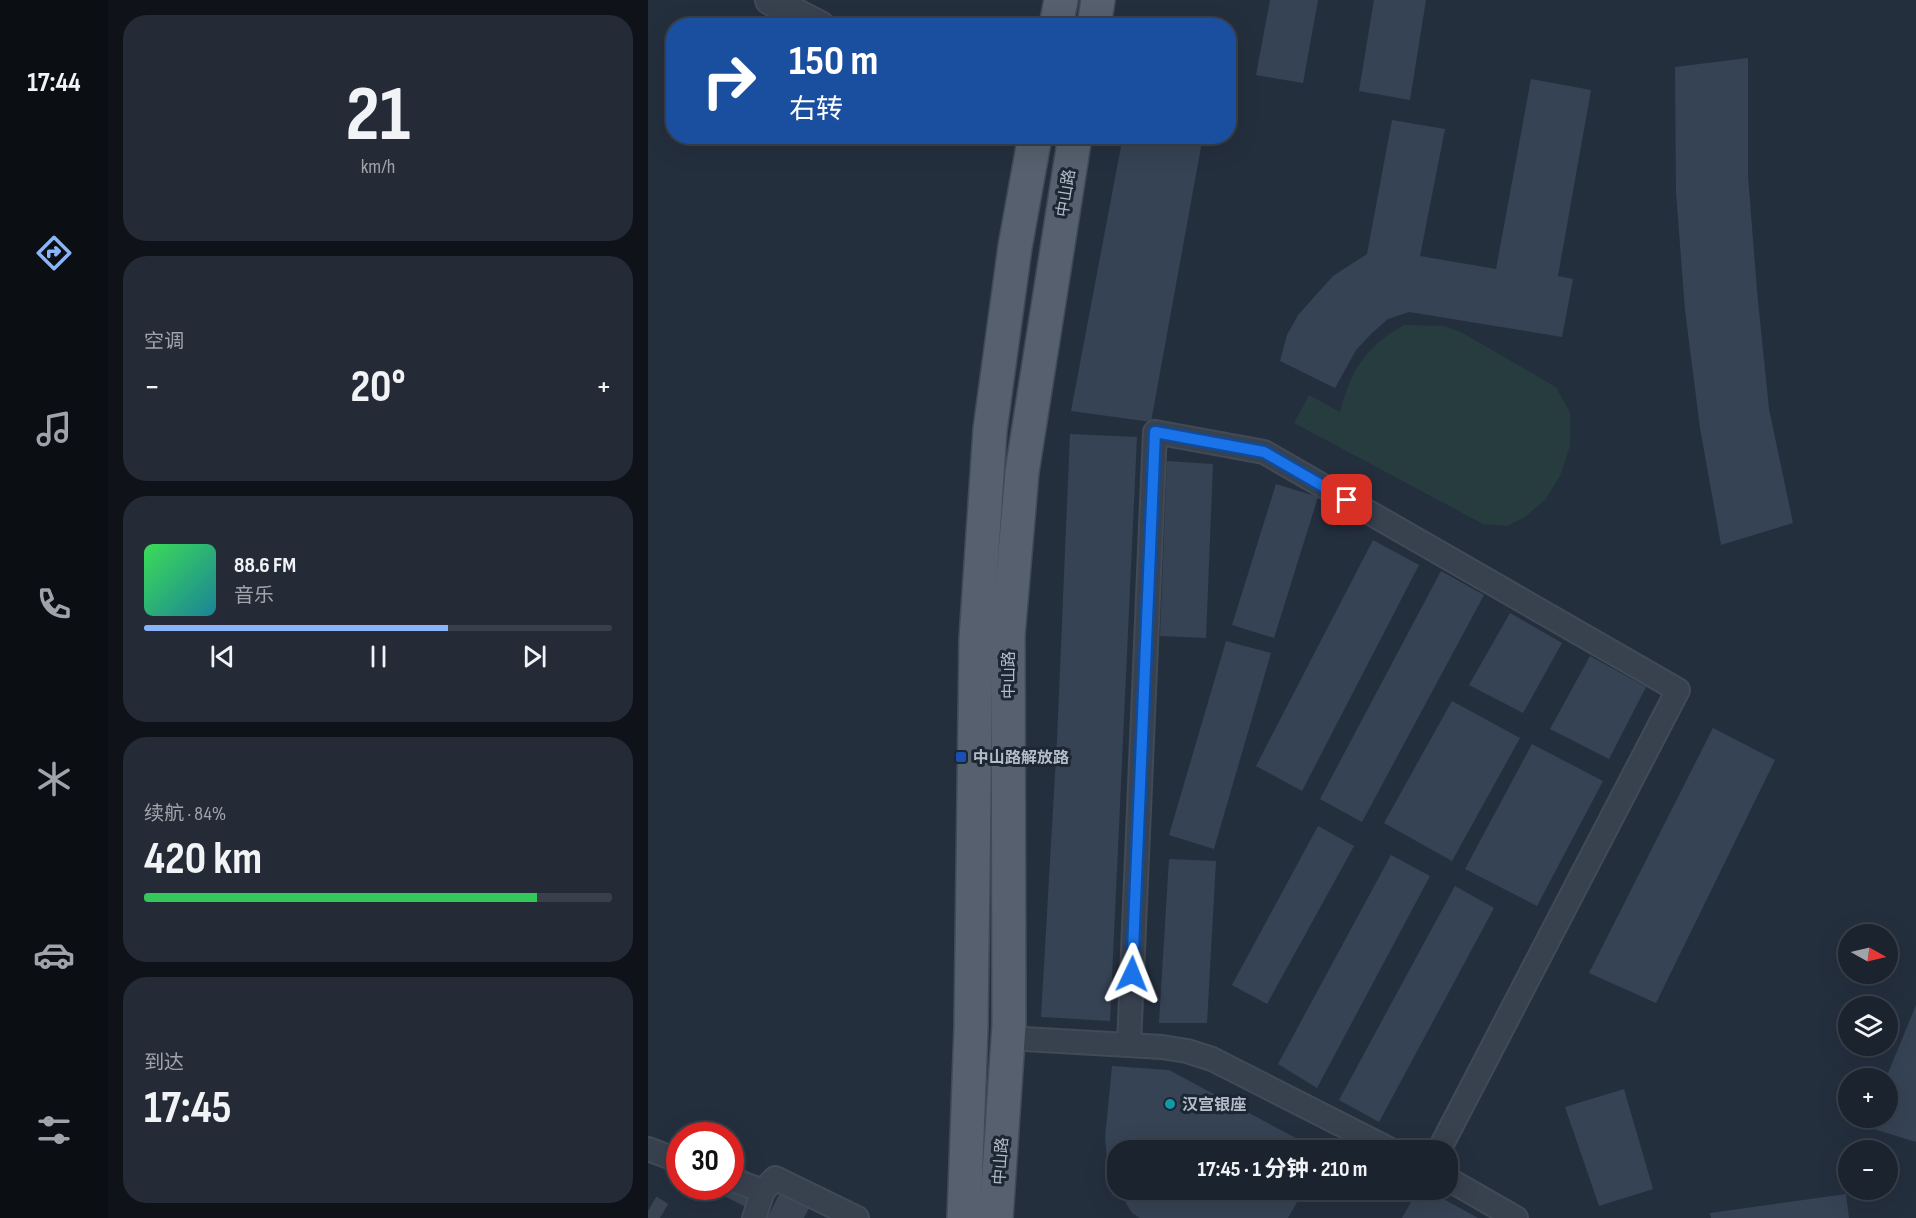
<!DOCTYPE html>
<html lang="zh">
<meta charset="utf-8">
<style>
:root{--surface:#1b232e;--page:#242b36;--text:#f1f3f6;--muted:#a0a4aa;--line:#39404a;--accent:#8ab4f8}
body{margin:0;font-family:"Sofia Sans Condensed","Noto Sans SC",sans-serif;background:var(--page);color:var(--text);height:100vh;display:flex;flex-direction:column;font-size:22px;white-space:nowrap}
*{box-sizing:border-box;margin:0}
p{font-size:20px;color:var(--muted)}
.icon{flex:none;width:33px;height:33px;fill:none;stroke:currentColor;stroke-width:2;stroke-linecap:round;stroke-linejoin:round}
.map{position:relative;flex:1;overflow:hidden}
.drawer{display:flex;flex-direction:column;gap:15px;padding:15px;background:#0f1319;width:540px}
.drawer>*{flex:none}
.top-card{position:absolute;left:18px;top:18px;width:570px;height:126px;border-radius:24px;box-shadow:0 6px 24px #0002,0 0 0 2px var(--line);background:#1a4fa0;color:#fff;overflow:hidden}
.needle{width:39px;rotate:98deg}
.fabs{position:absolute;left:1190px;top:924px;display:grid;gap:12px}
.fabs a{display:grid;place-items:center;width:60px;height:60px;border-radius:50%;background:var(--surface);box-shadow:0 6px 24px #0002,0 0 0 2px var(--line);font-size:30px}
.speed{position:absolute;left:18px;top:1122px;display:flex;gap:12px;font-size:30px;font-weight:700;text-align:center}
.speed>*{display:grid;place-content:center;width:78px;height:78px;border-radius:50%;background:var(--surface);box-shadow:0 6px 24px #0002,0 0 0 2px var(--line);line-height:1}
.speed .limit{border:9px solid #d22;background:#fff;color:#111}
.pin{position:absolute;display:grid;place-items:center;width:51px;height:51px;color:#fff;margin:-26px;border-radius:12px;box-shadow:0 3px 9px #0006}
.me{position:absolute;width:66px;margin:-33px;rotate:2deg;stroke-linejoin:round;filter:drop-shadow(0 0 4px #0008)}
.turn{display:flex;align-items:center;gap:21px;height:126px;padding:0 24px;font-size:27px}
.turn .icon{width:78px;height:78px;stroke-width:2.5}
.turn b{display:block;font-size:42px;line-height:51px}
.big{font-size:45px;font-weight:700;line-height:1.1}
.drawer .widget{flex:1;display:flex;flex-direction:column;justify-content:center;gap:9px;min-width:0;padding:0 21px;border-radius:24px;background:var(--page)}
.drawer .dial{align-items:center;gap:0}
.dial b{font-size:78px;line-height:1}
.song{display:flex;align-items:center;gap:18px}
.cover{width:72px;height:72px;border-radius:9px;background:linear-gradient(135deg,hsl(130 70% 55%),hsl(190 70% 35%))}
.played{height:6px;border-radius:3px;background:linear-gradient(90deg,var(--accent) 65%,var(--line) 65%)}
.keys{display:flex;justify-content:space-around;direction:ltr}
.heat{display:flex;justify-content:space-between;align-items:center;font-size:33px;direction:ltr}
.charge{height:9px;border-radius:4px;background:linear-gradient(90deg,#34c759 84%,var(--line) 0)}
.trip{position:absolute;left:459px;top:1140px;width:351px;height:60px;border-radius:24px;background:var(--surface);box-shadow:0 6px 24px #0002,0 0 0 2px var(--line);font-weight:700;line-height:60px;text-align:center}
main{display:flex;flex:1;min-height:0}
.tabs{display:flex;flex-direction:column;width:108px;justify-content:space-around;align-items:center;background:#0b0e12;color:var(--muted)}
.tabs .icon{width:42px;height:42px}
.tabs .current{color:var(--accent)}
.tabs b{font-size:27px;color:var(--text)}
.map>svg:first-child{display:block}
.green{fill:#263c3f}
.building{fill:#364354}
.lines{fill:none;stroke-linecap:round;stroke-linejoin:round}
.primary-tunnel{stroke:#3a4453;stroke-width:33;stroke-dasharray:33 16;stroke-linecap:butt}
.minor-casing{stroke:#414a57;stroke-width:26}
.tertiary-casing{stroke:#414a57;stroke-width:32}
.primary-casing{stroke:#414a57;stroke-width:36}
.minor{stroke:#38414e;stroke-width:22}
.tertiary{stroke:#38414e;stroke-width:28}
.primary{stroke:#56606e;stroke-width:33}
.route-casing{stroke:#114b97;stroke-width:15}
.route{stroke:#1a73e8;stroke-width:10}
.transit-dot{fill:#1a4fb4;stroke:#1d2633;stroke-width:2}
.culture-dot{fill:#0f9aa8;stroke:#1d2633;stroke-width:2}
.labels{text-anchor:middle;stroke-width:6;stroke-linejoin:round;paint-order:stroke}
.street-label{font-size:16px;fill:#b4bcc9;stroke:#1d2633}
.poi-label{font-size:16px;font-weight:bold;fill:#b4bcc9;stroke:#1d2633;text-anchor:start}
</style>
<main>
<nav class="tabs">
<b>17:44</b>
<svg class="icon current" aria-label="directions" viewBox="0 0 24 24"><path d="M12 3l9 9-9 9-9-9zM9 14v-3h6M13 9l2 2-2 2"/></svg>
<svg class="icon" aria-label="music" viewBox="0 0 24 24"><path d="M9 18V5l10-2v13"/><circle cx="6" cy="18" r="3"/><circle cx="16" cy="16" r="3"/></svg>
<svg class="icon" aria-label="phone" viewBox="0 0 24 24"><path d="M5 4h4l2 5-3 2q2 4 5 5l2-3 5 2v4C11 20 4 13 5 4z"/></svg>
<svg class="icon" aria-label="climate" viewBox="0 0 24 24"><path d="M12 3v18M4 7l16 10M4 17L20 7"/></svg>
<svg class="icon" aria-label="car" viewBox="0 0 24 24"><path d="M5 17H2v-5l4-1 3-4h7l3 4 3 1v5h-3M9 17h6M6 11h13"/><circle cx="7" cy="17" r="2"/><circle cx="17" cy="17" r="2"/></svg>
<svg class="icon" aria-label="filters" viewBox="0 0 24 24"><path d="M4 7h16M4 17h16"/><circle cx="9" cy="7" r="2"/><circle cx="15" cy="17" r="2"/></svg>
</nav>
<section class="drawer">
<div class="widget dial"><b>21</b><p>km/h</p></div>
<div class="widget"><p>空调</p>
<div class="heat"><a>−</a><b class="big">20°</b><a>+</a></div>
</div>
<div class="widget">
<div class="song"><i class="cover"></i><div><b>88.6 FM</b><p>音乐</p></div></div>
<div class="played"></div>
<div class="keys"><svg class="icon" aria-label="previous" viewBox="0 0 24 24"><path d="M18 5L8 12l10 7zM5 5v14"/></svg><svg class="icon" aria-label="pause" viewBox="0 0 24 24"><path d="M8 5v14M16 5v14"/></svg><svg class="icon" aria-label="next" viewBox="0 0 24 24"><path d="M6 5l10 7-10 7zM19 5v14"/></svg></div>
</div>
<div class="widget"><p>续航 · 84%</p><b class="big">420 km</b><div class="charge"></div></div>
<div class="widget"><p>到达</p><b class="big">17:45</b></div>
</section>
<div class="map">
<svg width="1268" height="1218" viewBox="0 0 1268 1218">
<rect width="100%" height="100%" fill="#242f3e"/>
<path class="green" d="M756,325L796,326L813,332L908,387L922,413V446L912,476L897,500L877,517L859,526L835,524L646,423L661,395L692,412C703,370 718,346 756,325Z"/>
<g class="building">
<path d="M622,0H670L655,83L608,75Z"/>
<path d="M726,0H778L762,100L711,91Z"/>
<path d="M1100,58V176L1109,291L1121,409L1145,523L1073,545L1052,428L1037,310L1028,192L1027,67Z"/>
<path d="M883,79L943,90L910,276L925,279L914,337L761,312L740,319L724,333L708,350L687,388L632,361L639,335L650,315L685,276L719,254L744,120L797,129L772,256L848,269Z"/>
<path d="M475,136H555L503,422L423,411Z"/>
<path d="M422,434L489,437L462,1021L393,1017L409,740Z"/>
<path d="M519,461L565,464L558,638L512,636Z"/>
<path d="M628,484L670,497L626,638L584,625Z"/>
<path d="M725,540L771,565L654,791L608,766Z"/>
<path d="M793,571L836,595L714,822L672,799Z"/>
<path d="M862,613L914,643L875,713L821,685Z"/>
<path d="M578,641L623,653L566,849L521,835Z"/>
<path d="M942,656L998,687L961,759L902,729Z"/>
<path d="M804,701L872,738L804,861L736,823Z"/>
<path d="M1065,728L1127,760L1008,1003L941,973Z"/>
<path d="M884,744L955,781L889,906L817,869Z"/>
<path d="M670,826L706,846L619,1004L584,985Z"/>
<path d="M743,855L782,876L669,1088L630,1064Z"/>
<path d="M521,859L568,861L559,1023H511Z"/>
<path d="M807,886L846,908L731,1122L691,1100Z"/>
<path d="M1268,1005V1142L1219,1127L1223,1118H1239L1238,1078Z"/>
<path d="M464,1066L521,1070L670,1150H470V1188L459,1159L457,1138Z"/>
<path d="M976,1089L1005,1189L951,1206L917,1107Z"/>
<path d="M470,1190H656L640,1218H492L484,1213Z"/>
<path d="M770,1190H779L830,1218H754Z"/>
<path d="M1198,1194L1201,1218H1063L1062,1213Z"/>
</g>
<g class="lines">
<g class="primary-tunnel">
<path d="M83,1181L156,1218"/>
<path d="M0,1211L12,1218"/>
</g>
<g class="minor-casing">
<g id="minor">
<path d="M360,1038L514,1047L539,1051L564,1059L743,1150"/>
<path d="M481,1045L507,432L616,452L1030,690L791,1150"/>
<path d="M0,1149L32,1161"/>
<path d="M82,1179L115,1191L127,1178L209,1218"/>
<path d="M800,1179L868,1218"/>
<path d="M106,1218L115,1191"/>
</g>
</g>
<g class="tertiary-casing">
<path id="tertiary" d="M122,0L172,26"/>
</g>
<g class="primary-casing">
<g id="primary">
<path d="M408,26L413,0"/>
<path d="M446,26L450,0"/>
<path d="M316,1218L323,1028L328,639L342,430L367,247L387,136"/>
<path d="M348,1218L361,1025L360,635L374,472L427,136"/>
</g>
</g>
<use href="#minor" class="minor"/>
<use href="#tertiary" class="tertiary"/>
<use href="#primary" class="primary"/>
</g>
<g class="lines">
<g class="route-casing">
<path id="route" d="M484,974L507,432L616,452L699,500"/>
</g>
<use href="#route" class="route"/>
</g>
<rect class="transit-dot" x="307" y="751" width="12" height="12" rx="3"/>
<circle class="culture-dot" cx="522" cy="1104" r="6"/>
<g class="labels">
<g class="street-label">
<text transform="translate(417 193) rotate(-81)" y="6">中山路</text>
<text transform="translate(360 675) rotate(-90)" y="6">中山路</text>
<text transform="translate(352 1161) rotate(-86)" y="6">中山路</text>
</g>
<g class="poi-label">
<text x="325" y="763">中山路解放路</text>
<text x="534" y="1110">汉宫银座</text>
</g>
</g>
</svg>
<div class="fabs">
<a><svg class="needle" viewBox="-14 -14 28 28"><path d="M0-13l5 13h-10z" fill="#e53935"/><path d="M0 13l5-13h-10z" fill="#a0a4aa"/></svg></a>
<a><svg class="icon" aria-label="layers" viewBox="0 0 24 24"><path d="M12 4l9 5-9 5-9-5zM3 14l9 5 9-5"/></svg></a>
<a>+</a>
<a>−</a>
</div>
<div class="speed"><div class="limit">30</div></div>
<div class="pin" style="left:699px;top:500px;background:#d93025"><svg class="icon" aria-label="arrive" viewBox="0 0 24 24"><path d="M6 21V4h12l-3 4 3 4H6"/></svg></div>
<svg class="me" style="left:484px;top:974px" viewBox="-20 -20 40 40"><path d="M0-17L14 15 0 8-14 15z" fill="#1a73e8" stroke="#fff" stroke-width="4"/></svg>
<div class="trip">17:45 · 1 分钟 · 210 m</div>
<div class="top-card">
<div class="turn"><svg class="icon" aria-label="right" viewBox="0 0 24 24"><path d="M7 20v-9h11M14 6l5 5-5 5"/></svg><div><b>150 m</b>右转</div></div>
</div>
</div>
</main>
